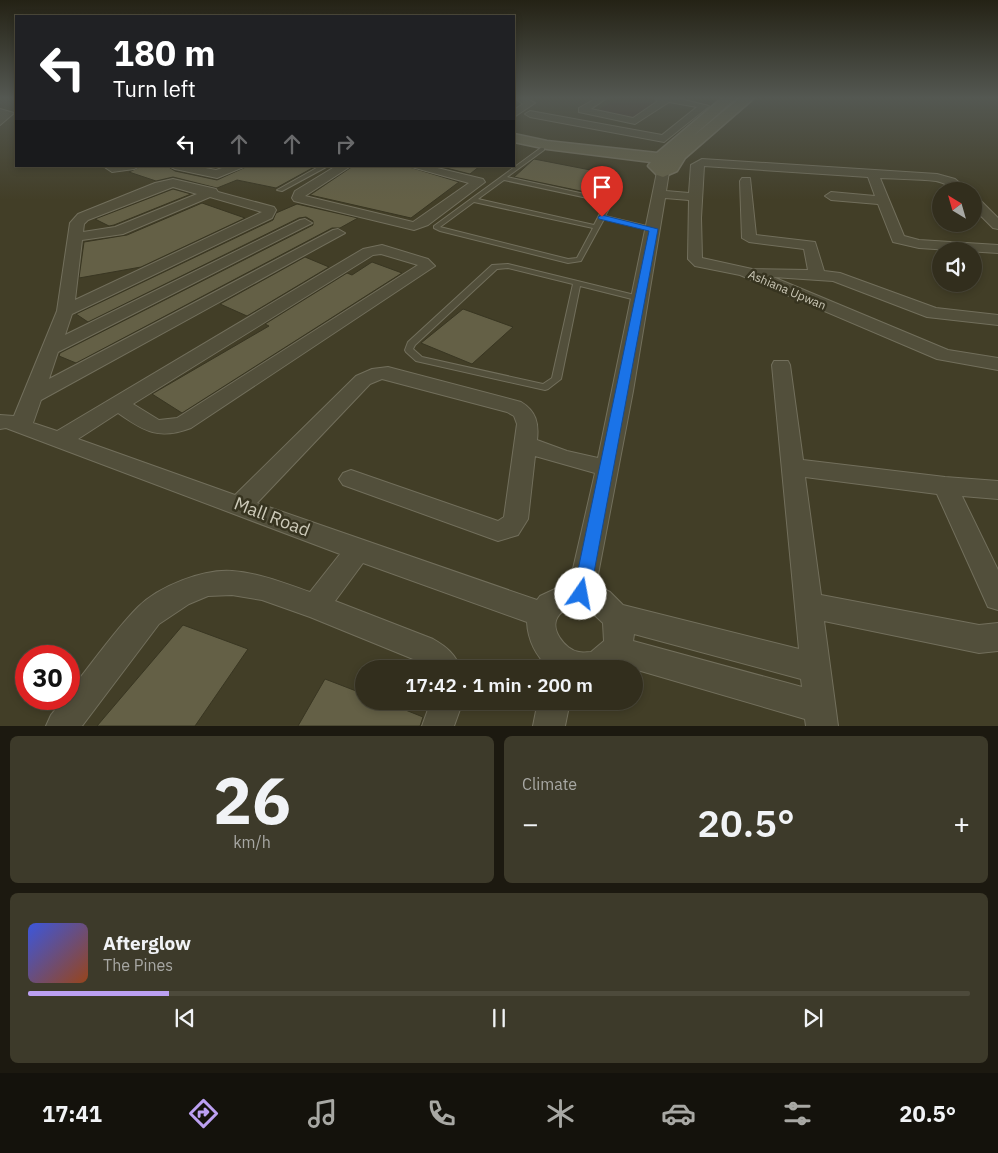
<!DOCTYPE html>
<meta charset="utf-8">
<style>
:root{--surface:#322e1d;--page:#3d3a2a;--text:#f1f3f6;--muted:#a8a8a4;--line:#4d4a3b;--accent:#bca0f2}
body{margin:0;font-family:"IBM Plex Sans",sans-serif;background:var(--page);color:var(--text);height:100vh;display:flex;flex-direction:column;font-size:19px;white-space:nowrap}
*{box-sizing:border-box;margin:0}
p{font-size:16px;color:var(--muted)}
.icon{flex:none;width:28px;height:28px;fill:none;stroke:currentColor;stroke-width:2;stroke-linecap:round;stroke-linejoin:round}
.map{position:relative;height:726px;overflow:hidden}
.panel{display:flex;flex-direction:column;gap:10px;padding:10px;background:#1c1910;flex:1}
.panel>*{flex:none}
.top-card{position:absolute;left:15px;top:15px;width:500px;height:152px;border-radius:0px;box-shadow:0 2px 8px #0003,0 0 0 1px var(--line);background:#202124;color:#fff;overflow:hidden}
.needle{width:32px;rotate:323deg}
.controls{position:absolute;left:932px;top:182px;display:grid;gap:10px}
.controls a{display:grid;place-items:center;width:50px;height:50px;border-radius:50%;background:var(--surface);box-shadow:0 2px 8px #0003,0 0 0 1px var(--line);font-size:25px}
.speed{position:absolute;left:15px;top:645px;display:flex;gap:10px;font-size:25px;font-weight:700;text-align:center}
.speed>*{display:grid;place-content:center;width:65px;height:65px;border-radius:50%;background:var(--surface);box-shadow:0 2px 8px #0003,0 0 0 1px var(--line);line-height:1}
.speed .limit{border:8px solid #d22;background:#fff;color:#111}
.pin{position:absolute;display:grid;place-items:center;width:42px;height:42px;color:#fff;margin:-51px -21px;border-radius:50% 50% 50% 0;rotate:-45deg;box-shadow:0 0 5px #0007}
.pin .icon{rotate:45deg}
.me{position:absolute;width:55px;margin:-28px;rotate:12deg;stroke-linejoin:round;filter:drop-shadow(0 0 4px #0008)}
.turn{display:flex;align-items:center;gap:18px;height:105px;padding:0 15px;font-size:22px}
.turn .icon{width:65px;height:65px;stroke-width:2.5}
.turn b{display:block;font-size:35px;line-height:42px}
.lanes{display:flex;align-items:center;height:48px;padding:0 15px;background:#0003;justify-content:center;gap:25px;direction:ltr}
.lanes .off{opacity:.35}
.big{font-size:38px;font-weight:600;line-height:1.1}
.panel .tile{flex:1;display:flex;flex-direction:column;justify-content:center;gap:8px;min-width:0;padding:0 18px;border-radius:8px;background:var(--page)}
.panel .dial{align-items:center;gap:0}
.dial b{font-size:65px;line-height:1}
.song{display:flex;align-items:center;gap:15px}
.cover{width:60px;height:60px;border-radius:8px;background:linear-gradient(135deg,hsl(230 70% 55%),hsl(20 70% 35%))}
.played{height:5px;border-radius:2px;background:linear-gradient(90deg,var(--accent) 15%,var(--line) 15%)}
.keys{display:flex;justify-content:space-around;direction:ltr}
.heat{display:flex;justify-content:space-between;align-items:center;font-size:28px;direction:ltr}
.panel .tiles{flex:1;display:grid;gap:10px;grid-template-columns:1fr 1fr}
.tile:last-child{grid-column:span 2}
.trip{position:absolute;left:355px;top:660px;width:288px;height:50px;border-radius:25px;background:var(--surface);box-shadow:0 2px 8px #0003,0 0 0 1px var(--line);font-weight:600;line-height:50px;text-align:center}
.dock{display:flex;height:80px;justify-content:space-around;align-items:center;background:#14120c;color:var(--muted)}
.dock .icon{width:35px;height:35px}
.dock .current{color:var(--accent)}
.dock b{font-size:22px;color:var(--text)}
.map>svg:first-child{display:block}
.green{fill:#433329}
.building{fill:#646046;stroke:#393622}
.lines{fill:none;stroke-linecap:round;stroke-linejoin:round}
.lane-casing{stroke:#726f5c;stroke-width:2}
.street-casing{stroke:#726f5c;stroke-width:2}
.secondary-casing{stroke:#726f5c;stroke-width:3}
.lane{fill:#524f3b;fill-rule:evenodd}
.street{fill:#524f3b;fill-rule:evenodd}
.secondary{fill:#65624a;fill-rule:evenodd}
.route{fill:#1a73e8;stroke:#114b97}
.labels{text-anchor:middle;stroke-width:5;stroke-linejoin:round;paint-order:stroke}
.far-street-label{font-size:12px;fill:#ccc9b8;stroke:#373420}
.near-street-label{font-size:18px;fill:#ccc9b8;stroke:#373420}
</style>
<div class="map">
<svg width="998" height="726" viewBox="0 0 998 726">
<rect width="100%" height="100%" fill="#423e27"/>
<path class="green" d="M619,98H643L661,101L633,119L595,112Z"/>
<g class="building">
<path d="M534,159L611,174L590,193L514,177Z"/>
<path d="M142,166H167L175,171L217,180L248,166H316L276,188L237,180L217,188L173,177L156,181L129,172Z"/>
<path d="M353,166H406L459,182L411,218L310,195Z"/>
<path d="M438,166H480L470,174Z"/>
<path d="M173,189L191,194L114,225L109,226L95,219Z"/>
<path d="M202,203L245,218L141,267L79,278L84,242L127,235Z"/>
<path d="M297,204L358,218L340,228H332L76,363L59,356L60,353L313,225V221L306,217L299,218L88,322L76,314L273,220L276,213Z"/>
<path d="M305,257L329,267L247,316L220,304Z"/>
<path d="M372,262L402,273L182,413L152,394L269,326L265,324L347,273L352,275Z"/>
<path d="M463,309L513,327L472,364L421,343Z"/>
<path d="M183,625L248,649L195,726H97Z"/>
<path d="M325,679L364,694V701H383L423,717L420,726H298Z"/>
</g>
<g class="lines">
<g class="lane-casing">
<g id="lane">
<path d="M542,147L544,148V150L507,177L612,200L613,201L605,216L655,228V230L604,219L581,261L568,263L440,231L434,228V226ZM504,180L606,202L594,225L478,199ZM474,202L593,228L577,258L568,259L440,227Z"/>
<path d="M320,166H328L282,191L277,190Z"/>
<path d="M508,264L643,297L644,299L640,301L580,286L561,379L548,389L545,390L416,361L406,352L405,350L408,342L492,265ZM508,268L573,284L552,378L543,384L422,357L413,349L415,345L497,269Z"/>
</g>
</g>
<g class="street-casing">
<g id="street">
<path d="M514,98H525L535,103L514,117V110L523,104Z"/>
<path d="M597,98H607L591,109L633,118L658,101L654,98H676L709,106L664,142L530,117L525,114L530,111L662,135L697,107L669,102L635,124L579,112V108Z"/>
<path d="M0,109L14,113L0,125Z"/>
<path d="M702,159L937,174L955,179L969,191C952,191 950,184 936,181C918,179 898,179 880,178L904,236L919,240L998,245V253L919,248L893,242L878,204L831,200L825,196L831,192L875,196L868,177L704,166L701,218L702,258L752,269L808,270L804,249L749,242L742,238L740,181L742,178H750L756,235L815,242L824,271L840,273L936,308L998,315V325L927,317L833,281L773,277L948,350L998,358V370L937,359L740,275L695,266L688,259L689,200L665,198L633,391L596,585L610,592L623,605L799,649L772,365L774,361H788L790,365L803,460L945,477L998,481V499L962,496L998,570V610L988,607L937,494L805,477L821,595L979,625L998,623V651L979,653L824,621L838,726H806L805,719L634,669L622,666L618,669H550C536,656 528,641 527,622L363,563L335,601L433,639C447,647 455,654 461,669H427L413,659L310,617L262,600L232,595L208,596L189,604L159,624L82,726H46L51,715L64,699H69V692C90,666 115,630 138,607C159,586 203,569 232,571C259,573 284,583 310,592L340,554L6,428L0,429V415L14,416L57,311L70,223L78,214L155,183L173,179L216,189L218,192L274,207L276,210L272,218L72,314L65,335L300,220L305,219L312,223L58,352L49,379L333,230L338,229L345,233L41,400L33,423L57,431L363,249L382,245L428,259L435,266L191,428C159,440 145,432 118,413L78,439L235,495L356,376L372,369L388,367L521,402C536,411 539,423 537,440L567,451L598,458L657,172L663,168L669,172L666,191L689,193L691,165ZM173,187L197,194L115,227L83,232L84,224L88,220ZM210,197L262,212L75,300L82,240L123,234ZM381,254L418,265L177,418L159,420L133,404L373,255ZM382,379L507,412L514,416L517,424L504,517L498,521L351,470L343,473L339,479L343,485L498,541L518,535L528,519L535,456L595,473L570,582L540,596L537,600L257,503L370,384ZM573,606L586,607L603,623L604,641L591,652C587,652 583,653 579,652C565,650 548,628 559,615C562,611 568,609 573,606ZM634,634L801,679L802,687L633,641Z"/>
<path d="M103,166H140L134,169L112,172Z"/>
<path d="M169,166H195L216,170L228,166H246L217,178L175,169Z"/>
<path d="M336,166H351L305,196L413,222L469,183L408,166H429L483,179L485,182L428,225L414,230L294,201L292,198L295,191Z"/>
<path d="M974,198L979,199L998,218V229L993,228L974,209Z"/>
<path d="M431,701H463L454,726H422Z"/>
<path d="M538,701H570L565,726H533Z"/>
</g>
</g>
<g class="secondary-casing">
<path id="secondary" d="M722,98H736L692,137L740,98H754L685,158L677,171L663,177L657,175L648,166L651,162L547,149L514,142V134L547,141L657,153Z"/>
</g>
<use href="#lane" class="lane"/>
<use href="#street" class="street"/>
<use href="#secondary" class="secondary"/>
</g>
<linearGradient id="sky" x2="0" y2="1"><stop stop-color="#242215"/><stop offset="0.49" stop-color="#545852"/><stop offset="1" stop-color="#545852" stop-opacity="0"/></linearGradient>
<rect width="998" height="200" fill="url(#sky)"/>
<path class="route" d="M602,215L658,229L590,594L587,599L581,601L576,599L573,594L649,231L599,219L598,217Z"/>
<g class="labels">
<g class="far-street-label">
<text transform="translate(787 290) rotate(23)" y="4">Ashiana Upwan</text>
</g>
<g class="near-street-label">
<text transform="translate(272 517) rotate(21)" y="6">Mall Road</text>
</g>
</g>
</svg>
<div class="controls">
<a><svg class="needle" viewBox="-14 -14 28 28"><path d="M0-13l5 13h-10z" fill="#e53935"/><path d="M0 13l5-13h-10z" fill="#a8a8a4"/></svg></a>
<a><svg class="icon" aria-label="sound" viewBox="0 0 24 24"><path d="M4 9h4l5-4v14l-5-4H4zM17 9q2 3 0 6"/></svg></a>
</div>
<div class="speed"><div class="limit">30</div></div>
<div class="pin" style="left:602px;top:217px;background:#d93025"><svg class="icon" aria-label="arrive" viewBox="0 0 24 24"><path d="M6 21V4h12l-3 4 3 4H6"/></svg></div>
<svg class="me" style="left:581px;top:594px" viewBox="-20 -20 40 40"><circle r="19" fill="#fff"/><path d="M0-13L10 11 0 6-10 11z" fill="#1a73e8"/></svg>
<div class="trip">17:42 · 1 min · 200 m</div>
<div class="top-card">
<div class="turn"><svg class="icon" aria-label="left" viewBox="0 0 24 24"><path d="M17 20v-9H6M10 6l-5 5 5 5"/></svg><div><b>180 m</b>Turn left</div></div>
<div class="lanes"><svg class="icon" aria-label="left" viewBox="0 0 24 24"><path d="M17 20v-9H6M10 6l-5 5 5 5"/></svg><svg class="icon off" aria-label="ahead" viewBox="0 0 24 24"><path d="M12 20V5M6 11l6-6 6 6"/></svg><svg class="icon off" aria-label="ahead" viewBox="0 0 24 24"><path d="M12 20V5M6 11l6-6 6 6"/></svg><svg class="icon off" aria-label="right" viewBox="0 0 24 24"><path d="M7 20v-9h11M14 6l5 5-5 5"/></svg></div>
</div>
</div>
<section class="panel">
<div class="tiles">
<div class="tile dial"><b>26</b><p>km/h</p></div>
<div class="tile"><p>Climate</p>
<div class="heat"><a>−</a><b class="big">20.5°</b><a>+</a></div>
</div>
<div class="tile">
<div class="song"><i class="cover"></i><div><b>Afterglow</b><p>The Pines</p></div></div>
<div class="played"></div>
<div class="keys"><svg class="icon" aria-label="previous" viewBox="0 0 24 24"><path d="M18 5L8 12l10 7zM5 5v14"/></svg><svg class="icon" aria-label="pause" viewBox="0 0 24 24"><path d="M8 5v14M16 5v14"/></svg><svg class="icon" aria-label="next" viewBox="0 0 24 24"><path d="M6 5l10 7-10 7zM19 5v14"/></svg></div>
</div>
</div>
</section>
<nav class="dock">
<b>17:41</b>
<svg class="icon current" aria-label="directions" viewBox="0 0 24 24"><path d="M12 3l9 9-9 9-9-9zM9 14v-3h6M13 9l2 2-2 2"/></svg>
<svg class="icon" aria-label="music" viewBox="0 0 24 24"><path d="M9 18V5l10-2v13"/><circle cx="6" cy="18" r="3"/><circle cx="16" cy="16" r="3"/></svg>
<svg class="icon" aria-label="phone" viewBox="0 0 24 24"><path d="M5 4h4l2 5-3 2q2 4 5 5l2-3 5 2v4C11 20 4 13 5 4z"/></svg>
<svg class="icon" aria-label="climate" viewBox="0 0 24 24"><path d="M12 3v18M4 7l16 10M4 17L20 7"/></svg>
<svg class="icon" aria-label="car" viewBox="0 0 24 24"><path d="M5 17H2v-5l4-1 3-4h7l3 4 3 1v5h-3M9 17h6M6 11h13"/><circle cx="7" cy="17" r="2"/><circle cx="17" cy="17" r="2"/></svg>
<svg class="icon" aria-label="filters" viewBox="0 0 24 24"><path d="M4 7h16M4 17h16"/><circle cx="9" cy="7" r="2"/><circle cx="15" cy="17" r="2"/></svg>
<b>20.5°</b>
</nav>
